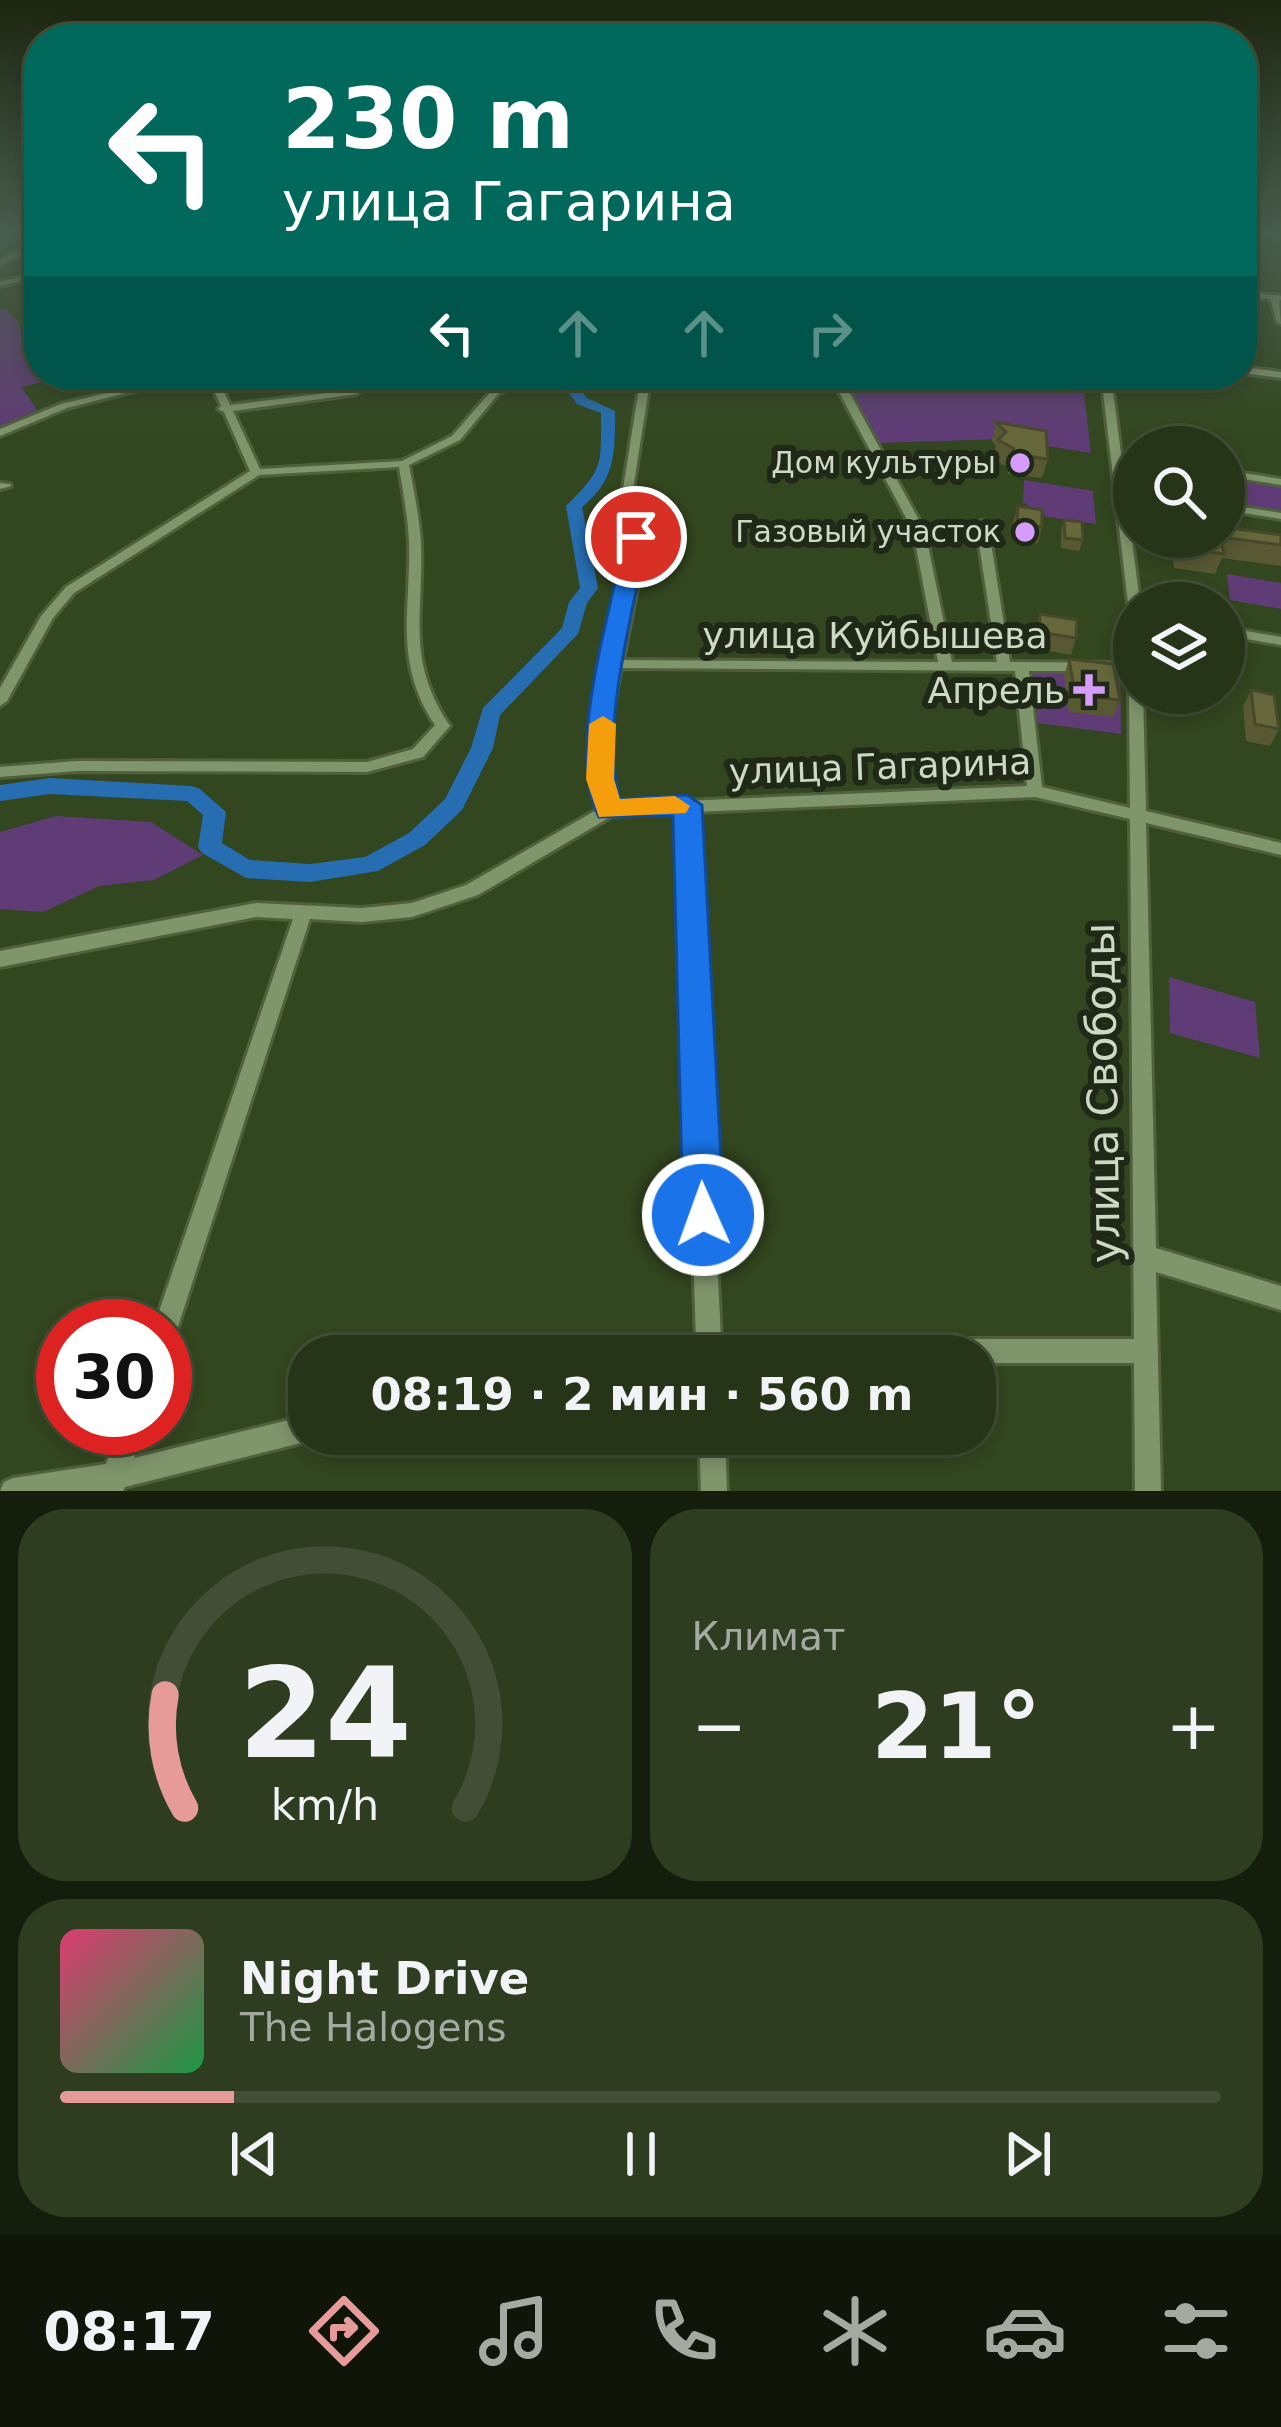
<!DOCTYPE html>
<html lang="ru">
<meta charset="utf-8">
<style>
:root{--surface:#263417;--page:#2e3c20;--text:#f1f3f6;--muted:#a4aaa1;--line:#424f36;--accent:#e69b98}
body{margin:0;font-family:"DejaVu Sans",sans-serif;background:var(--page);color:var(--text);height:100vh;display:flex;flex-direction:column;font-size:45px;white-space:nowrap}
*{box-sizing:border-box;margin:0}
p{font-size:39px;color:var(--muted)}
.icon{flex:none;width:66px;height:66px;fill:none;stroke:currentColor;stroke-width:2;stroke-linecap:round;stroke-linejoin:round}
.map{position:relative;height:1491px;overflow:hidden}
.panel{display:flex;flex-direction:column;gap:18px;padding:18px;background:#151d0d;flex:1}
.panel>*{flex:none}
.guide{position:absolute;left:24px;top:24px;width:1233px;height:366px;border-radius:48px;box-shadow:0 6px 18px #0003,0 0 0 3px var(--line);background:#00695c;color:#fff;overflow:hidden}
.controls{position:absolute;left:1113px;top:426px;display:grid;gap:24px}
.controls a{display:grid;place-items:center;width:132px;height:132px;border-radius:50%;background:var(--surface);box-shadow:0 6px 18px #0003,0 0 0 3px var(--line);font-size:60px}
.speed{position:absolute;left:36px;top:1299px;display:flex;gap:24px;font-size:60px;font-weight:700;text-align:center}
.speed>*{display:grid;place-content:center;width:156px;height:156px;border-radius:50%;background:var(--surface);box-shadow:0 6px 18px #0003,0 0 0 3px var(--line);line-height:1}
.speed .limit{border:18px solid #d22;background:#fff;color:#111}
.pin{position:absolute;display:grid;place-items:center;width:102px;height:102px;color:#fff;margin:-51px;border:6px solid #fff;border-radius:50%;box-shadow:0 3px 12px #0007}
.me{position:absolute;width:132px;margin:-66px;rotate:358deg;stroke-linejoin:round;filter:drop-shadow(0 0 9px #0008)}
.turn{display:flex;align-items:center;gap:42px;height:252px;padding:0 60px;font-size:54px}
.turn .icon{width:156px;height:156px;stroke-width:2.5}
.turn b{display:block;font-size:84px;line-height:102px}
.lanes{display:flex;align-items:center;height:114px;padding:0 60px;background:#0003;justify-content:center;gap:60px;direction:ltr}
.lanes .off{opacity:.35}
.big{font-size:90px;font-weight:600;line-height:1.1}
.panel .widget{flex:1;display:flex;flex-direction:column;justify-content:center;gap:18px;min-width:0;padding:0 42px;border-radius:48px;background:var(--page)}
.panel .dial{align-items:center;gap:0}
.dial svg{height:312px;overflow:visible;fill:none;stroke:var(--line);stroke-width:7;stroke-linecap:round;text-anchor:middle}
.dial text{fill:var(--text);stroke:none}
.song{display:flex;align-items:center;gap:36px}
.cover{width:144px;height:144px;border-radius:18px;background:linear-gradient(135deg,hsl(340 70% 55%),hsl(140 70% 35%))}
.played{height:12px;border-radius:6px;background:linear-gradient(90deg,var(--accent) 15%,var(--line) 15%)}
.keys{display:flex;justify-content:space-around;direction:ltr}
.heat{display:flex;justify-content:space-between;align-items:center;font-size:66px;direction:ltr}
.panel .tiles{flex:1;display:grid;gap:18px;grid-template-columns:1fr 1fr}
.widget:last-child{grid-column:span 2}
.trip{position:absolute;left:288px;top:1335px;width:708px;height:120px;border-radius:48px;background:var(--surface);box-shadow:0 6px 18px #0003,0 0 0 3px var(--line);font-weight:600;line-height:120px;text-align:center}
.menu{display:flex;height:192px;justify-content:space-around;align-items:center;background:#0f1509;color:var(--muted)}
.menu .icon{width:84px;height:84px}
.menu .on{color:var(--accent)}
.menu b{font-size:54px;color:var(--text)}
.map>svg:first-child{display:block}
.green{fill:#603c77}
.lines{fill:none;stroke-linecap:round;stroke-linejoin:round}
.stream{stroke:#266db1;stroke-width:3}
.river{fill:#266db1;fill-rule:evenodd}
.minor-casing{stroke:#50603d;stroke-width:6}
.minor{fill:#7f956b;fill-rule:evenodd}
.wall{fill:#585933}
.building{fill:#66683b;stroke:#474929;stroke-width:3}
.route{fill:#1a73e8;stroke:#114b97;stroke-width:3}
.slow{fill:#f59e0b}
.poi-dot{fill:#d59cfb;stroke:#202918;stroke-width:4.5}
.labels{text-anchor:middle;stroke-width:12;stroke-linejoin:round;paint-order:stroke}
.far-poi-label{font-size:30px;fill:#cdd9c3;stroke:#202918;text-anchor:end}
.street-label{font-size:36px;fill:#cdd9c3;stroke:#202918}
.poi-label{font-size:36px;fill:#cdd9c3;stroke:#202918;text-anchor:end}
.near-street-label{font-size:42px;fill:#cdd9c3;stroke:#202918}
</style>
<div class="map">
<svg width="1281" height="1491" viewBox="0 0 1281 1491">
<rect width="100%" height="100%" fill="#32461f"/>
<g class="green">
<path d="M6,309L19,323L23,339L39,337V375L59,378L21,387L37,410L0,426V310Z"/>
<path d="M842,375H1082L1091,453L1004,439L877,443Z"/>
<path d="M1224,475L1281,483V513L1224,505Z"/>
<path d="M1024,480L1093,491L1096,524L1047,517L1023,502Z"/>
<path d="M1227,574L1281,583V609L1230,600Z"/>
<path d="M1032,671L1120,673L1121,734L1038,723Z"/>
<path d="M56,816L151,822L203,855L154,880L99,886L43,912L0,909V832Z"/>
<path d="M1169,977L1255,1002L1260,1058L1170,1033Z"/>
</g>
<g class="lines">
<path class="stream" d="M0,246L13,236L11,230"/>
<path class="river" d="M572,375H584L580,389L587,398L615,411C615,452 616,480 582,507L598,588L587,603L578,634L500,715L493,748L462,810L425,845L378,871L310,882L246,878L202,853L198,847L203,815L187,801L50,794L0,801V785L50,778L192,786L200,789L226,812L222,843L250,860L310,864L365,857L409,833L445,799L471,748L483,708L562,628L569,602L580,588L566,506C604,469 601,465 601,413L577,404L566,389Z"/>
<g class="minor-casing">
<g id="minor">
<path d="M39,240V245L0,265V260Z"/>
<path d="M39,273V277L0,286V282Z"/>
<path d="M1242,292L1281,296V300H1279L1281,324L1277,322L1270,299L1242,296Z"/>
<path d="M1242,367L1281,372V378L1242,373Z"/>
<path d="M181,375H197L67,408L0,436V429L61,404Z"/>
<path d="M207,375H217L230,405L351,390L366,375H376L357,394L233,411L260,469L402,461L452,436L493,389L530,375H543L499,393L460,440L409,465C414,491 419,516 421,541C424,615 405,659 450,726L423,757L367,772L77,771L0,777V767L77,761L367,762L413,749L435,725C393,662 411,612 409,542C408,517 403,492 399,467L259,475L74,593L53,618L7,701L0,706V688L41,616L66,587L250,471L224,412L218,409L221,406Z"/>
<path d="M641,375H651L633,489L642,562L623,660L938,662L913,531L830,375H840L925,531L952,662H997L976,524L982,521L988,524L1010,662L1134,663V671H1029L1042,787L1130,808L1129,693L1134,689V693H1143L1146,811L1281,843V855L1146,823L1156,1248L1281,1286V1310L1156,1272L1161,1491H1135L1134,1363H975V1356H656L659,1347L668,1344L696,1340L679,813L612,816L478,895L412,917L362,922L310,919L174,1339L165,1342V1326H154L293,919L256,917L0,967V951L256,903L362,908L412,903L466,885L600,808L592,779L594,731L630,562L623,489ZM621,668L1015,671L1027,786L615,804C601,758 612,714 621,668ZM1035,797L1130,819L1134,1339H721L695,812Z"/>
<path d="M1101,375H1111L1140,603H1134V607L1128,603Z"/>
<path d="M1224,470L1281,479V485L1224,476Z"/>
<path d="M0,483L10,484L11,486L0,489Z"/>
<path d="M1224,504L1281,513V519L1224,510Z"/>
<path d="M1224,627L1281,637V645L1224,635Z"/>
<path d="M309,1415V1434H319L318,1437L309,1441L125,1487L123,1491H0L4,1482L13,1478L106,1464L118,1428H144L134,1458Z"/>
<path d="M699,1434H725L727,1491H701Z"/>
</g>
</g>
<use href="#minor" class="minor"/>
</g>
<g class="wall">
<path d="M996,422L1048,459L1042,478L1008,474V467L993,460L996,446L992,441Z"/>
<path d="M1018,506L1042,527L1038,543L1013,540V522Z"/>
<path d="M1064,520L1083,540L1079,551L1061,548V530Z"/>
<path d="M1281,535V566L1222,558L1215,574L1174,568L1171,537Z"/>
<path d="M1040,614L1076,638L1071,655L1034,648L1035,631Z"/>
<path d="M1069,659L1120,700L1113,717L1069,712L1064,676Z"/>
<path d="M1251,690L1279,729L1270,746L1246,741L1243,707Z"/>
</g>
<g class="building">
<path d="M996,422L1046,431L1048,459L1013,454V448L998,440L1006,432Z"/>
<path d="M1018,506L1042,510V527L1017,524Z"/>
<path d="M1064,520L1082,522L1083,540L1065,538Z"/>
<path d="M1224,527L1281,535V545L1220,537L1224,554L1182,548L1180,537H1224Z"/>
<path d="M1040,614L1077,620L1076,638L1039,632Z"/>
<path d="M1069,659L1113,664L1120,700L1075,695Z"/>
<path d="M1251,690L1274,695L1279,729L1255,724Z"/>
</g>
<linearGradient id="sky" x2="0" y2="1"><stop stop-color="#1c2611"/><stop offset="0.53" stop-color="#495d4d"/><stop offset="1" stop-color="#495d4d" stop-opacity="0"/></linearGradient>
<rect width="1281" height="438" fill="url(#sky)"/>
<path class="route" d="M636,530L647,537C634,611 599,727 620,799L687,795L702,805L724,1215L718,1229L703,1235L689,1229L683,1215L673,816L599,817C564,753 612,608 625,537Z"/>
<path class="slow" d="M603,716L616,724L614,779L620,799L675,796L690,806L686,813L599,817L586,779L589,724Z"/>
<g class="poi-dot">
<circle cx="1020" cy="463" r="12"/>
<circle cx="1025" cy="532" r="12"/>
<path d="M1083 672h12v12h12v12h-12v12h-12v-12h-12v-12h12z"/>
</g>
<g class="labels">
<g class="far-poi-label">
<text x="996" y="473">Дом культуры</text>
<text x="1001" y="542">Газовый участок</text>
</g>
<g class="street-label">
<text x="875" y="648">улица Куйбышева</text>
<text transform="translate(880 766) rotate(-2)" y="13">улица Гагарина</text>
</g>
<g class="poi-label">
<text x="1065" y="703">Апрель</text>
</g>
<g class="near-street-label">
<text transform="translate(1102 1093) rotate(-91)" y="15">улица Свободы</text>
</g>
</g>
</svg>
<div class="controls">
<a><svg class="icon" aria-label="search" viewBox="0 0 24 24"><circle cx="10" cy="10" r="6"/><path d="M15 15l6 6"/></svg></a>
<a><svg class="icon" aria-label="layers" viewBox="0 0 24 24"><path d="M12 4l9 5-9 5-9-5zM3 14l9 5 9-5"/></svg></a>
</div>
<div class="speed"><div class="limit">30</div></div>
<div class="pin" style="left:636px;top:537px;background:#d93025"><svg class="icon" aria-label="arrive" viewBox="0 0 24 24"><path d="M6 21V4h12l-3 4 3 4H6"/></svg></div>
<svg class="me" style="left:703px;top:1215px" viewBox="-20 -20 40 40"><circle r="17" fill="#1a73e8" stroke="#fff" stroke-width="3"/><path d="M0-11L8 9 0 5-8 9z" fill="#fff"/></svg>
<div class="trip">08:19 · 2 мин · 560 m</div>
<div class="guide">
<div class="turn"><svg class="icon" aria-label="left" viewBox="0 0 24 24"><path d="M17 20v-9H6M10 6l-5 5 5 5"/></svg><div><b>230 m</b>улица Гагарина</div></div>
<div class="lanes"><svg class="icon" aria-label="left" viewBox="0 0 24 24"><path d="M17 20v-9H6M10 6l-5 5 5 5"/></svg><svg class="icon off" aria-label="ahead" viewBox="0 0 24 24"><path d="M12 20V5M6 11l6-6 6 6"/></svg><svg class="icon off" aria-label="ahead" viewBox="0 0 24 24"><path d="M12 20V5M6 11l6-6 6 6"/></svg><svg class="icon off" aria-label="right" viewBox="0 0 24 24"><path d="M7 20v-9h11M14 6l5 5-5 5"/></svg></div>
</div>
</div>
<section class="panel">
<div class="tiles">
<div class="widget dial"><svg viewBox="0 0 100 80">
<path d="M14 69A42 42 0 1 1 86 69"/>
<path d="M14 69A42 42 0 0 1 9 40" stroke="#e69b98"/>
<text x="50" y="56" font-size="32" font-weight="700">24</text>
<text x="50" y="72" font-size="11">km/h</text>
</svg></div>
<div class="widget"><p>Климат</p>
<div class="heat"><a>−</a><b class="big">21°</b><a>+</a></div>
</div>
<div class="widget">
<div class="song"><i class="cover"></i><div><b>Night Drive</b><p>The Halogens</p></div></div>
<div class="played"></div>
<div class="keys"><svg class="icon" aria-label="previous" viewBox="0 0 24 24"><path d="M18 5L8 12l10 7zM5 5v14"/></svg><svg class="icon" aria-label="pause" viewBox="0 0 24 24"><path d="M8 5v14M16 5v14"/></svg><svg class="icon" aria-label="next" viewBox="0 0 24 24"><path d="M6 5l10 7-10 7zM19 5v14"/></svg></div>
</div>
</div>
</section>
<nav class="menu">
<b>08:17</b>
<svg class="icon on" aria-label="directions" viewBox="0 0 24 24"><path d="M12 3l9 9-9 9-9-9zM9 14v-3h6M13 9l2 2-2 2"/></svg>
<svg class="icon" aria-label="music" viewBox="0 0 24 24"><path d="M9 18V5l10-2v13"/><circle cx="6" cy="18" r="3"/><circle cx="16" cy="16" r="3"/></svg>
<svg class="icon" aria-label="phone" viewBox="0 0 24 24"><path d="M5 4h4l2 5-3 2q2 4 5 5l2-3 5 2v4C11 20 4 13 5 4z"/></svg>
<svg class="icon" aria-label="climate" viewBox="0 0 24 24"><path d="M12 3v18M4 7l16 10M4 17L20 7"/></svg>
<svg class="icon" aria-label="car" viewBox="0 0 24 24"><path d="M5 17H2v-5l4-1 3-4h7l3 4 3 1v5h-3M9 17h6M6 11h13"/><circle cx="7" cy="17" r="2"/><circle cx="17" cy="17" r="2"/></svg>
<svg class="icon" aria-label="filters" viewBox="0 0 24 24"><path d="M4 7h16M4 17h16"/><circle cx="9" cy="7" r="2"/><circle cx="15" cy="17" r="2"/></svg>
</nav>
